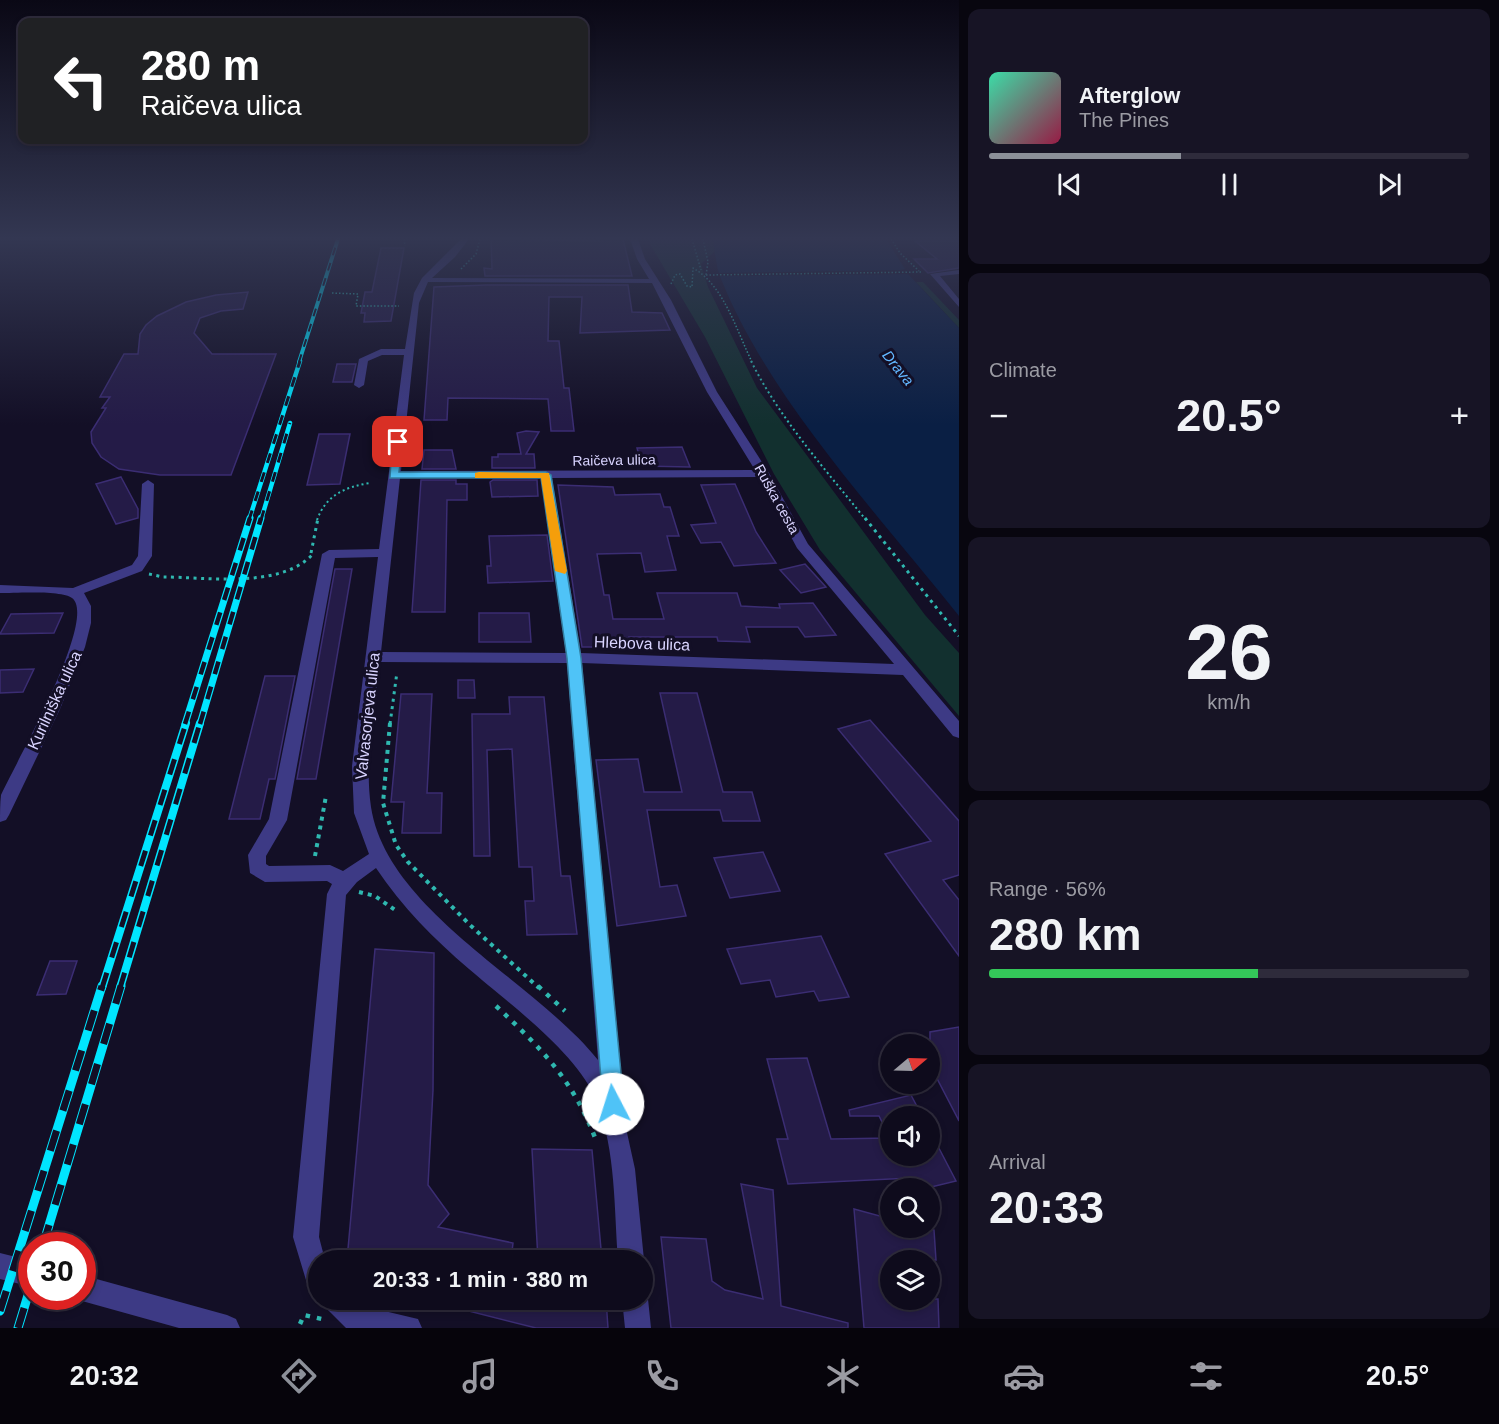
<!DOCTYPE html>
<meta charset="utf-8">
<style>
:root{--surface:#0e0b1c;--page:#171425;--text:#f1f3f6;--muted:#9b9ba3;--line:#2e2b3b;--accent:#8c9099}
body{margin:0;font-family:Helvetica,sans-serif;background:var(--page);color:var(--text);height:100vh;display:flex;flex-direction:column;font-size:22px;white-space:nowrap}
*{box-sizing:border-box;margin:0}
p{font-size:20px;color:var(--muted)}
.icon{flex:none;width:33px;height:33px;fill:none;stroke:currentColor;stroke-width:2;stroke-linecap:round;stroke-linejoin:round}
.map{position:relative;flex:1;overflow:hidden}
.sheet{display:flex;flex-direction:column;gap:9px;padding:9px;background:#08060f;width:540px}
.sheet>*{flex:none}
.hud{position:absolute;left:18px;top:18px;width:570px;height:126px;border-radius:12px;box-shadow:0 3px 9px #0003,0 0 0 2px var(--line);background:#202124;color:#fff;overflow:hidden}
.needle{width:39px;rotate:71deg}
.buttons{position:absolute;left:880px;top:1034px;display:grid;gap:12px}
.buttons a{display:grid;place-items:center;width:60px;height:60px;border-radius:50%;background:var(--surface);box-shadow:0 3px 9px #0003,0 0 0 2px var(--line);font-size:30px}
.speed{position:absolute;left:18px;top:1232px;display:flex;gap:12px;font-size:30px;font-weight:700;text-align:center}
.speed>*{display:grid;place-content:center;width:78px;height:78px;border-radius:50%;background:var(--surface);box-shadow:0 3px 9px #0003,0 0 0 2px var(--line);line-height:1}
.speed .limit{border:9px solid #d22;background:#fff;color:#111}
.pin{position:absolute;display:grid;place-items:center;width:51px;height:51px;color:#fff;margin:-26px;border-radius:12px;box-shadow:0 3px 9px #0006}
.me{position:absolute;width:66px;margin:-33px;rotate:355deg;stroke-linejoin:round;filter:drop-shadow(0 0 4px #0008)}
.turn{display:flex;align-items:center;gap:21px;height:126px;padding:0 24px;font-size:27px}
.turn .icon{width:78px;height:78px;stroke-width:2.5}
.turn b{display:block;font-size:42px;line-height:51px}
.big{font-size:45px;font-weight:800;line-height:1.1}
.sheet .widget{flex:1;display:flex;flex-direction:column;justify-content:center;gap:9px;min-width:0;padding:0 21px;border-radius:12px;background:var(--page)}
.sheet .dial{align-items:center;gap:0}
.dial b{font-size:78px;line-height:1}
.song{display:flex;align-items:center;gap:18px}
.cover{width:72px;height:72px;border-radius:9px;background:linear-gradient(135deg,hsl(160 70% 55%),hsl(340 70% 35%))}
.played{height:6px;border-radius:3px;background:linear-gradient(90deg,var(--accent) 40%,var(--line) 40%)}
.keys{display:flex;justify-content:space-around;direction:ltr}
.heat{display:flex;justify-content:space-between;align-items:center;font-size:33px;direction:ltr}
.charge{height:9px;border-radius:4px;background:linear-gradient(90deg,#34c759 56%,var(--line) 0)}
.trip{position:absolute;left:308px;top:1250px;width:345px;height:60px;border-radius:30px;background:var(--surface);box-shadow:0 3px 9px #0003,0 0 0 2px var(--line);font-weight:800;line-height:60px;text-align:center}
.tabs{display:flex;height:96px;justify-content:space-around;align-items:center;background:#06040b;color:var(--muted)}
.tabs .icon{width:42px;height:42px}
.tabs .selected{color:var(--accent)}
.tabs b{font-size:27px;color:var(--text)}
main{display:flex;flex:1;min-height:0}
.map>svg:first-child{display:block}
.green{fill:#12302f}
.water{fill:#0a1f44}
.pier{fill:#130f26}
.building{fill:#241b47;stroke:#3b2d73;stroke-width:1.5}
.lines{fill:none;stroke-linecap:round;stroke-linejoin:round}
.path-far4{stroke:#2fb8b0;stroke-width:1.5;stroke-dasharray:1.5 2;stroke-linecap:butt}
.path-far3{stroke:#2fb8b0;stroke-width:2;stroke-dasharray:2 3;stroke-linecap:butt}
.path-far2{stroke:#2fb8b0;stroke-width:3;stroke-dasharray:3 4.5;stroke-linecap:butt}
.path-far1{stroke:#2fb8b0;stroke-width:4;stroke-dasharray:4 5;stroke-linecap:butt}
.path{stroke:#2fb8b0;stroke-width:4.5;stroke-dasharray:4.5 7;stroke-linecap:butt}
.minor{fill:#3d3a85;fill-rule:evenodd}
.rail-far4-casing{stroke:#00e5ff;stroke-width:4}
.rail-far3-casing{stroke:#00e5ff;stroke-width:4.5}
.rail-far2-casing{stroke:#00e5ff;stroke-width:7}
.rail-far1-casing{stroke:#00e5ff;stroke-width:8}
.rail-casing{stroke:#00e5ff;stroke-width:9}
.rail-far4{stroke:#130f26;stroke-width:2;stroke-dasharray:8;stroke-linecap:butt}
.rail-far3{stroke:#130f26;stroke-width:3;stroke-dasharray:10;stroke-linecap:butt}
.rail-far2{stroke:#130f26;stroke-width:4.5;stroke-dasharray:13;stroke-linecap:butt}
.rail-far1{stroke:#130f26;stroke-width:5;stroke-dasharray:16;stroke-linecap:butt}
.rail{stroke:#130f26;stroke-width:7;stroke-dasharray:21;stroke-linecap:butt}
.route{fill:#4fc3f7;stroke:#337fa1;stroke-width:1.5}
.slow{fill:#f59e0b}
.labels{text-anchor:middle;stroke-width:6;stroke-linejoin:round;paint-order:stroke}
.far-street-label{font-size:14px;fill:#d9d4ff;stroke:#130f26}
.far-water-label{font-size:15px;font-style:italic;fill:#62b6ff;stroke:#130f26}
.street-label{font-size:16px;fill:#d9d4ff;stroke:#130f26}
</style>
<main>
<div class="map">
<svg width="959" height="1328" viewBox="0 0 959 1328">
<rect width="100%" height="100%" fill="#130f26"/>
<g class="green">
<path d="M650,239H713L715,251L701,264L708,287L757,388L925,615L959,653V716L820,550L774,474L705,337L650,244Z"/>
<path d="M916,282H923L959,320V328Z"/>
</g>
<path class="water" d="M713,239H886L905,269L900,270L908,274L959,328V616C878,514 770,400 721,279C716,267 715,252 713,239Z"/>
<path class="pier" d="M908,270L912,274L717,276L716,273Z"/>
<g class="building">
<path d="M491,239L599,241V239H623L632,276H485L484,268L492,269Z"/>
<path d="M915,241H959V268L928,273L914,259H937Z"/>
<path d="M381,248H404L391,321L364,322L365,313H361L365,292H372Z"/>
<path d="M486,285H628L632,312L662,313L670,330L580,333L582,297H549L548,341H559L564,388H569L574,431H551L548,399L448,398L447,420H424L434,287Z"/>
<path d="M248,292L243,309L221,311L200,318L194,333L212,354H276L231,475H160L119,469L101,457L92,443L91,432L106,408H102L110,397H100L124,354H138L140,334L146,325L157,316L186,302L216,295Z"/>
<path d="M337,364H356L352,382H333Z"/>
<path d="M526,431L539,432L526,454H534L535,468H492V457H498V454H521L517,433Z"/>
<path d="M319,434H350L340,484L307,485Z"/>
<path d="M682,447L690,467L642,466L637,448Z"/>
<path d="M424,450H452L456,469H422Z"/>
<path d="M121,477L138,509V518L116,524L96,484Z"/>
<path d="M421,480H456V484H467V500H447L445,612H412Z"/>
<path d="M493,480H537L538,496L492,497L490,482Z"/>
<path d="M735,484L756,532L776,563L734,566L721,542L701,543L691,525L716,523L701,485Z"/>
<path d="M558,485L613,487L615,495L660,494L664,507H670L679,536H667L676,570L645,572L641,553L597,554L604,595H609L613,619H664L657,593H737L741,606L780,608L779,604L813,603L836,635L805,637L798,627H746L750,642L718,641L717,637H629L631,647H582Z"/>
<path d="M547,535L553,581L488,583L487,566H491L489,536Z"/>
<path d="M805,564L826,587L801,593L780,570Z"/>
<path d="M335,569H352L316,779H297Z"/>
<path d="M63,613L54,633L0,634L11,614Z"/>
<path d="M479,613H529L531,642H479Z"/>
<path d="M34,669L23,692L0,693V670Z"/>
<path d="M265,676H295L275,779H269L260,819H229Z"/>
<path d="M458,680H474L475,698H458Z"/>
<path d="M660,693H697L723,792H752L760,821H723L720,810H647L660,887L677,885L686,916L617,926L596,760L638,759L644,792H682Z"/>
<path d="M401,694H432L427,793H442L441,833H402L404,802H391Z"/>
<path d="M509,697H544L561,876H570L577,934L527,935L525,901H534L532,867H519L512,749L487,750L490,856H474L472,714H510Z"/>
<path d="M870,720L959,821V875L943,880L959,900V956L885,854L931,841L838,729Z"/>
<path d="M763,852L780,891L730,898L714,858Z"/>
<path d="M821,936L849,997L819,1001L814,991L776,997L770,980L741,984L727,949Z"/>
<path d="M375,949L434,953L433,1090L428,1185L449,1214L438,1227L513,1243L511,1260H347Z"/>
<path d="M50,961H77L66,994L37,995Z"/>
<path d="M959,1027V1121L930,1065V1032Z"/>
<path d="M807,1058L831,1139L890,1138L879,1116H850L849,1110L911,1095L922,1116H891V1155H930V1131L956,1181L927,1188H916L911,1178L788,1184L777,1139H788L767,1059Z"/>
<path d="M532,1149L592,1150L602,1260H538Z"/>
<path d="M741,1184L773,1190L781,1306L848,1323V1328H671L661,1237L706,1239L712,1281L725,1290L763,1299Z"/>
<path d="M854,1209L891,1219V1227H922L934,1230L936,1260H891V1299H938L939,1328H864Z"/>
<path d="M442,1299H606L608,1328H536L441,1304Z"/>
</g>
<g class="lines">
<g class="path-far4">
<path d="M404,239L405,246"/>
<path d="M692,239L701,270"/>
<path d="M703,239L708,262L706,275"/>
<path d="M891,239L900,253L919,271"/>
<path d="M461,269L476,254L480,239"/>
<path d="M706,275L923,272"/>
<path d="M671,284L675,275L680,274L687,286L692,287L693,268C724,285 737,332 752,362"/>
<path d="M332,293L358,294L356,306H399"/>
</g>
<g class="path-far3">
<path d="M751,361C780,419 825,469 866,520"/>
<path d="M317,520C326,495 345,487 370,483"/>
</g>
<g class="path-far2">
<path d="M865,518L959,636"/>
<path d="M311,553L318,518"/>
<path d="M149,574L163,577C207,577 279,589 312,555"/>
<path d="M390,724L397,672"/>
</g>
<g class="path-far1">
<path d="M390,723L383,803L396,845L408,862L470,925L539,988"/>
<path d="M315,856L326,796"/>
<path d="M359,892L375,896L395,910"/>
</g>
<g class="path">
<path d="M538,986L565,1011"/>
<path d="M496,1006C542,1049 575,1082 597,1143"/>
<path d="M300,1324L304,1315L322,1319"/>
</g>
<g class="minor">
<path d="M461,239H469L455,257L432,278L649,279L637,259L630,239H638L645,259L671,300L717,392L769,473L808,544L959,721V738L953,736L903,675L582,663L624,1104L622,1110L635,1169L644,1260L642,1264V1260H618C614,1208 616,1152 597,1102C578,1053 508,1003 469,969C434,939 402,907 376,868L357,882L346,895L319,1237L325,1260H318V1294L309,1290L293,1237L327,894L332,884L327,881L265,882L250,873L248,855L269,819L322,554L329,550L379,549L404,355H382L368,361L364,385L359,388L354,385L359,359L381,349H405L414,293L422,278ZM428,282L652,283L707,392L755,470L401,471L419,303ZM759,477L797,548L894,664L581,653L552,478ZM400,478H541L566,653L381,652ZM378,557L352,766L354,813L369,854L343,871L330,865L269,866L266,864V856L287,820L335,558ZM380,662L567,663L598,1060C535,981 387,911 371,807C364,760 375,709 380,662Z"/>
<path d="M959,270V274L940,276L959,299V307L930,274Z"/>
<path d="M148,480L154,484L152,556L142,571L84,593L91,606V623L85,647L60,709L9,815L6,820L0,822C0,814 0,803 1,795C13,768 99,618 72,598C62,590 15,593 0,593V585L73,588L132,565L138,556L142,484Z"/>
<path d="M0,1253L32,1261V1287L0,1279Z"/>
<path d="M82,1275L227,1315L236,1319L240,1328H179L82,1301L72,1296H82Z"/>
<path d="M642,1289L648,1299L651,1328H625L622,1299H642Z"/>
<path d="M322,1299H353L359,1305L418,1319L422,1328H346L326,1308Z"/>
</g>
<g class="rail-far4-casing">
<path id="rail-far4" d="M299,362L338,239"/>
</g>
<g class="rail-far3-casing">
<g id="rail-far3">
<path d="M249,520L300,361"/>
<path d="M261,520L290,423"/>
</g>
</g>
<g class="rail-far2-casing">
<g id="rail-far2">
<path d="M185,724L250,518"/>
<path d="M200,724L261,518"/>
</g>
</g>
<g class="rail-far1-casing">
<g id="rail-far1">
<path d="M102,988L186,723"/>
<path d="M120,988L200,723"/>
</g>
</g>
<g class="rail-casing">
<g id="rail">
<path d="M43,1245L121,986"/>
<path d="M0,1311L102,986"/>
<path d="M18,1328L32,1282"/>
</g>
</g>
<use href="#rail-far4" class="rail-far4"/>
<use href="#rail-far3" class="rail-far3"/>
<use href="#rail-far2" class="rail-far2"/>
<use href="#rail-far1" class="rail-far1"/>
<use href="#rail" class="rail"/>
</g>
<linearGradient id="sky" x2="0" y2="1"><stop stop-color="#0a0815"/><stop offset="0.56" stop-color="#333752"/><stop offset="1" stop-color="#333752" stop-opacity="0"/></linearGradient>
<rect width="959" height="425" fill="url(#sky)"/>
<path class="route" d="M398,439L403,442L399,472H546L551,475L581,658L624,1104L621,1112L613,1115L606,1112L603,1104L567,658L541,478H390L392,442Z"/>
<path class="slow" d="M479,472L549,473L567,571L565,574L555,571L541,478H475V473Z"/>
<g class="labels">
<g class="far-street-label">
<text transform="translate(614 460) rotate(-1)" y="5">Raičeva ulica</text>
<text transform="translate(777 499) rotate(61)" y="5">Ruška cesta</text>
</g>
<g class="far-water-label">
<text transform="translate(898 368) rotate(51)" y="5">Drava</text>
</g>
<g class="street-label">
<text transform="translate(642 643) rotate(2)" y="6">Hlebova ulica</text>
<text transform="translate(54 700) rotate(-65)" y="6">Kurilniška ulica</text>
<text transform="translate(367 716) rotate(-84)" y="6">Valvasorjeva ulica</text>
</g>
</g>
</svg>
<div class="buttons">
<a><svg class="needle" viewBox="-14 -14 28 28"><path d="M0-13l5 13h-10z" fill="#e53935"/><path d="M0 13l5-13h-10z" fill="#9b9ba3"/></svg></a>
<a><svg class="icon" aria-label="sound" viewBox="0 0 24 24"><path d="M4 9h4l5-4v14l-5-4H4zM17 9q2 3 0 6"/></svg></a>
<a><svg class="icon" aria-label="search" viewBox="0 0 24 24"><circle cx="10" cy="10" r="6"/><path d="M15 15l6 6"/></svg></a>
<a><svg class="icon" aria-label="layers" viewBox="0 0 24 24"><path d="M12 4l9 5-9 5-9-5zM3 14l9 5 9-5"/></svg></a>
</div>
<div class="speed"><div class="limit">30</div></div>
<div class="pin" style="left:398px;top:442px;background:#d93025"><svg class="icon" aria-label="arrive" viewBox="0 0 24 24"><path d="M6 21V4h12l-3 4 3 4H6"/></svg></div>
<svg class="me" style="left:613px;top:1104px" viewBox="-20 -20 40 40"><circle r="19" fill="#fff"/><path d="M0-13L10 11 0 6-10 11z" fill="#4fc3f7"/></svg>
<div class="trip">20:33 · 1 min · 380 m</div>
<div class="hud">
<div class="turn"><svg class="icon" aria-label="left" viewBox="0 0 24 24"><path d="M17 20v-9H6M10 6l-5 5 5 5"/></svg><div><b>280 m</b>Raičeva ulica</div></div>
</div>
</div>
<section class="sheet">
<div class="widget">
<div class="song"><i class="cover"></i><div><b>Afterglow</b><p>The Pines</p></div></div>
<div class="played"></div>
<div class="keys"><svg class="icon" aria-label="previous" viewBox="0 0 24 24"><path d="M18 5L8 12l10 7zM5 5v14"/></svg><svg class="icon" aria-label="pause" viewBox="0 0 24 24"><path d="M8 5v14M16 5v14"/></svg><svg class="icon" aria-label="next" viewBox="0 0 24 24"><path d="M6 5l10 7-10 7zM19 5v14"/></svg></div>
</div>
<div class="widget"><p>Climate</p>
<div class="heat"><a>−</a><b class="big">20.5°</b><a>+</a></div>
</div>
<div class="widget dial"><b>26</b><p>km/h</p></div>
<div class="widget"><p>Range · 56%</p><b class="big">280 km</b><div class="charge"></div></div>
<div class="widget"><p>Arrival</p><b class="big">20:33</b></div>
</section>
</main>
<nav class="tabs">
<b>20:32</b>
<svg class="icon selected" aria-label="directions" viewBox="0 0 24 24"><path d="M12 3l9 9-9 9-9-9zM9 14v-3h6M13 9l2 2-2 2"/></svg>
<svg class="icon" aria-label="music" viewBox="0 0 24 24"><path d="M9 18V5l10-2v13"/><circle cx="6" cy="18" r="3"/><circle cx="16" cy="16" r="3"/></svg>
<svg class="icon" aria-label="phone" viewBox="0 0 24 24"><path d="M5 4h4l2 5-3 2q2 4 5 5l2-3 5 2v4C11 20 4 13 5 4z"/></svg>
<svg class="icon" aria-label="climate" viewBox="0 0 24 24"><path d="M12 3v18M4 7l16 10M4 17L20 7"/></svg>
<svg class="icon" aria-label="car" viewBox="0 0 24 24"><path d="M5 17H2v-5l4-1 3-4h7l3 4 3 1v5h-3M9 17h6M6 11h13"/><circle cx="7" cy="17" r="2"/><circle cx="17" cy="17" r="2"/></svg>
<svg class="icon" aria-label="filters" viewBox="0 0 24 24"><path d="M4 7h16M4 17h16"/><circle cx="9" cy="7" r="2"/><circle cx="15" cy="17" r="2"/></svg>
<b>20.5°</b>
</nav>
